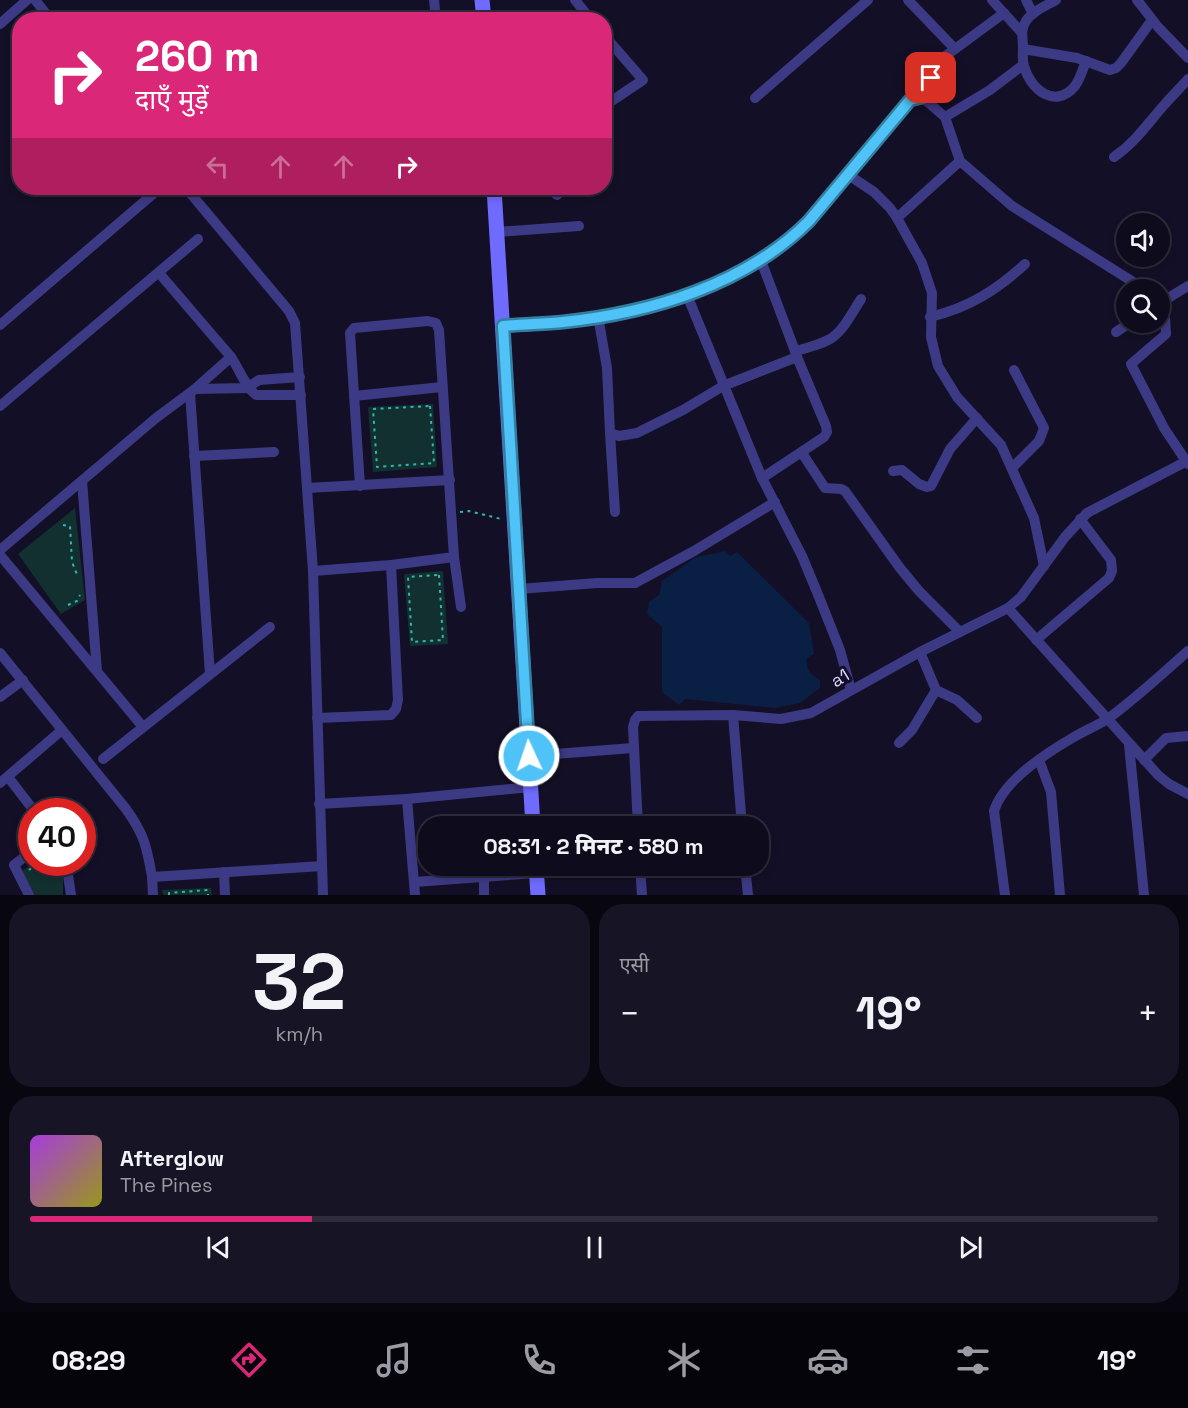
<!DOCTYPE html>
<html lang="hi">
<meta charset="utf-8">
<style>
:root{--surface:#0e0b1c;--page:#171425;--text:#f1f3f6;--muted:#9b9ba3;--line:#2e2b3b;--accent:#db2777}
body{margin:0;font-family:"Space Grotesk","Noto Sans Devanagari",sans-serif;background:var(--page);color:var(--text);height:100vh;display:flex;flex-direction:column;font-size:22px;white-space:nowrap}
*{box-sizing:border-box;margin:0}
p{font-size:20px;color:var(--muted)}
.icon{flex:none;width:33px;height:33px;fill:none;stroke:currentColor;stroke-width:2;stroke-linecap:round;stroke-linejoin:round}
.map{position:relative;height:895px;overflow:hidden}
.details{display:flex;flex-direction:column;gap:9px;padding:9px;background:#08060f;flex:1}
.details>*{flex:none}
.top-card{position:absolute;left:12px;top:12px;width:600px;height:183px;border-radius:24px;box-shadow:0 3px 9px #0003,0 0 0 2px var(--line);background:#db2777;color:#fff;overflow:hidden}
.controls{position:absolute;left:1116px;top:213px;display:grid;gap:12px}
.controls a{display:grid;place-items:center;width:54px;height:54px;border-radius:50%;background:var(--surface);box-shadow:0 3px 9px #0003,0 0 0 2px var(--line);font-size:30px}
.speed{position:absolute;left:18px;top:798px;display:flex;gap:12px;font-size:30px;font-weight:700;text-align:center}
.speed>*{display:grid;place-content:center;width:78px;height:78px;border-radius:50%;background:var(--surface);box-shadow:0 3px 9px #0003,0 0 0 2px var(--line);line-height:1}
.speed .limit{border:9px solid #d22;background:#fff;color:#111}
.pin{position:absolute;display:grid;place-items:center;width:51px;height:51px;color:#fff;margin:-26px;border-radius:12px;box-shadow:0 3px 9px #0006}
.me{position:absolute;width:66px;margin:-33px;rotate:357deg;stroke-linejoin:round;filter:drop-shadow(0 0 4px #0008)}
.turn{display:flex;align-items:center;gap:21px;height:126px;padding:0 24px;font-size:27px}
.turn .icon{width:78px;height:78px;stroke-width:2.5}
.turn b{display:block;font-size:42px;line-height:51px}
.lanes{display:flex;align-items:center;height:57px;padding:0 24px;background:#0003;justify-content:center;gap:30px;direction:ltr}
.lanes .off{opacity:.35}
.big{font-size:45px;font-weight:800;line-height:1.1}
.details .widget{flex:1;display:flex;flex-direction:column;justify-content:center;gap:9px;min-width:0;padding:0 21px;border-radius:24px;background:var(--page)}
.details .dial{align-items:center;gap:0}
.dial b{font-size:78px;line-height:1}
.song{display:flex;align-items:center;gap:18px}
.cover{width:72px;height:72px;border-radius:9px;background:linear-gradient(135deg,hsl(280 70% 55%),hsl(60 70% 35%))}
.played{height:6px;border-radius:3px;background:linear-gradient(90deg,var(--accent) 25%,var(--line) 25%)}
.keys{display:flex;justify-content:space-around;direction:ltr}
.heat{display:flex;justify-content:space-between;align-items:center;font-size:33px;direction:ltr}
.details .tiles{flex:1;display:grid;gap:9px;grid-template-columns:1fr 1fr}
.widget:last-child{grid-column:span 2}
.trip{position:absolute;left:418px;top:816px;width:351px;height:60px;border-radius:24px;background:var(--surface);box-shadow:0 3px 9px #0003,0 0 0 2px var(--line);font-weight:800;line-height:60px;text-align:center}
.tab-bar{display:flex;height:96px;justify-content:space-around;align-items:center;background:#06040b;color:var(--muted)}
.tab-bar .icon{width:42px;height:42px}
.tab-bar .active{color:var(--accent)}
.tab-bar b{font-size:27px;color:var(--text)}
.map>svg:first-child{display:block}
.green{fill:#12302f}
.water{fill:#0a1f44}
.lines{fill:none;stroke-linecap:round;stroke-linejoin:round}
.path{stroke:#2fb8b0;stroke-width:2;stroke-dasharray:3 4.5;stroke-linecap:butt}
.street{stroke:#3d3a85;stroke-width:10}
.secondary{stroke:#6f6bff;stroke-width:15}
.route-casing{stroke:#337fa1;stroke-width:15}
.route{stroke:#4fc3f7;stroke-width:10}
.labels{text-anchor:middle;stroke-width:6;stroke-linejoin:round;paint-order:stroke}
.street-label{font-size:18px;fill:#d9d4ff;stroke:#130f26}
</style>
<div class="map">
<svg width="1188" height="895" viewBox="0 0 1188 895">
<rect width="100%" height="100%" fill="#130f26"/>
<g class="green">
<path d="M433,404L437,467L373,472L368,407Z"/>
<path d="M75,508L85,600L61,614L18,554Z"/>
<path d="M443,571L448,644L410,646L404,574Z"/>
<path d="M33,863H58L63,873V895H35L22,871Z"/>
<path d="M211,888L212,895H163L162,890Z"/>
</g>
<path class="water" d="M726,551L730,556L737,552L809,623L814,654L807,658C805,668 811,675 820,680V688L800,703L775,708L685,699L679,705L662,692V627L647,614L649,602L659,595L662,581L696,557Z"/>
<g class="lines">
<g class="path">
<path d="M430,406L434,463L377,467L373,409Z"/>
<path d="M460,512L469,511L501,519"/>
<path d="M63,525L70,526L72,562L78,577"/>
<path d="M439,575L443,640L412,642L408,577Z"/>
<path d="M68,605L77,601L80,595"/>
<path d="M29,870L38,862"/>
<path d="M169,895V893L208,890V895"/>
</g>
<g class="street">
<path d="M35,0L51,20"/>
<path d="M434,0L436,20"/>
<path d="M575,0L591,20"/>
<path d="M908,0L955,49"/>
<path d="M992,0L1021,32"/>
<path d="M1026,0L1033,14"/>
<path d="M1056,0C1046,6 1032,11 1026,21C1020,30 1023,37 1023,48C1023,53 1022,60 1024,66C1030,89 1055,110 1075,86C1080,79 1083,69 1086,61"/>
<path d="M1137,0L1158,27L1188,58"/>
<path d="M0,24L27,0"/>
<path d="M604,35L643,80L604,106"/>
<path d="M1023,49L1077,58L1110,70L1116,68L1121,63L1152,20"/>
<path d="M922,97L940,60L1004,13"/>
<path d="M755,98L868,0"/>
<path d="M1114,157C1135,143 1148,123 1165,104C1172,96 1180,88 1188,79"/>
<path d="M960,161L1012,206L1146,290"/>
<path d="M847,174L874,192L890,208L897,218L922,263L932,293L931,337L938,366L957,397L1001,445L1034,518L1044,566"/>
<path d="M186,188L289,311L295,323L313,571L323,895"/>
<path d="M547,188L557,195L565,188"/>
<path d="M897,218L960,161L945,117"/>
<path d="M497,232L579,226"/>
<path d="M760,258L795,351"/>
<path d="M159,273L231,357C240,370 244,385 256,395H301"/>
<path d="M687,295L762,478L802,556L819,597L840,650L851,690"/>
<path d="M1160,298L1164,301L1166,334L1131,364L1164,428L1188,464"/>
<path d="M1160,303L1188,286"/>
<path d="M598,316L607,368L610,433L619,436L637,433L683,410L723,386L797,357L795,351C839,340 838,336 861,299"/>
<path d="M930,317C968,308 997,290 1025,264"/>
<path d="M0,325L160,188"/>
<path d="M503,326L580,320L666,302L712,285L740,270L793,236L910,100L922,97L945,117L990,90L1023,65"/>
<path d="M1116,332L1131,322"/>
<path d="M195,389L231,357"/>
<path d="M190,393L210,674"/>
<path d="M354,396L442,387"/>
<path d="M0,406L198,239"/>
<path d="M610,433L615,512"/>
<path d="M802,453L825,488L841,489L845,491L900,568L919,591L960,632"/>
<path d="M194,456L274,452"/>
<path d="M1013,467L1039,441L1044,428L1014,370"/>
<path d="M893,471L902,470L919,484L927,487L931,486L950,449L977,418"/>
<path d="M762,478L824,437L827,432L826,426L797,357"/>
<path d="M82,481L97,671"/>
<path d="M307,488L450,480"/>
<path d="M0,550L156,418L195,389L247,388L259,380L300,377"/>
<path d="M0,555L143,727"/>
<path d="M454,557L461,607"/>
<path d="M313,571L391,565L454,557L439,330L436,323L428,321L354,328L350,333L360,486"/>
<path d="M519,589L597,583H635L694,551L775,502"/>
<path d="M1008,608L1021,597L1065,537L1087,513L1185,462"/>
<path d="M1036,640L1109,578L1112,571L1111,560L1080,519"/>
<path d="M0,653L126,809C144,834 147,847 152,877L322,866"/>
<path d="M936,690L957,700L977,718"/>
<path d="M0,697L23,680"/>
<path d="M733,715L742,826"/>
<path d="M317,718L391,715L396,709L398,700L391,565"/>
<path d="M899,743L912,730L936,690L920,652"/>
<path d="M1129,745L1144,895"/>
<path d="M529,756L633,748"/>
<path d="M103,759L270,627"/>
<path d="M1039,760L1051,792L1060,895"/>
<path d="M1144,760L1166,738L1188,736"/>
<path d="M8,777L35,812"/>
<path d="M0,783L62,730"/>
<path d="M407,799L415,895"/>
<path d="M319,804L407,799L531,787"/>
<path d="M638,826L633,727L635,720L638,716L733,715L781,719L811,713L920,652L1008,608L1158,775L1169,784L1188,794"/>
<path d="M66,862L71,895"/>
<path d="M640,866L642,895"/>
<path d="M745,866L748,895"/>
<path d="M224,872L225,895"/>
<path d="M152,877L153,895"/>
<path d="M484,878V895"/>
<path d="M414,882L536,873"/>
<path d="M29,895L14,865L32,851"/>
<path d="M1005,895L994,811C1003,781 1048,752 1074,737C1084,731 1096,726 1106,720C1133,701 1163,673 1188,651"/>
</g>
<g class="secondary">
<path d="M482,0L484,20"/>
<path d="M494,188L533,826"/>
<path d="M536,866L538,895"/>
</g>
</g>
<g class="lines">
<g class="route-casing">
<path id="route" d="M529,756L503,326C523,324 543,324 563,322C650,313 745,285 809,221L910,100L922,97L931,78"/>
</g>
<use href="#route" class="route"/>
</g>
<g class="labels">
<g class="street-label">
<text transform="translate(840 678) rotate(-31)" y="6">a1</text>
</g>
</g>
</svg>
<div class="controls">
<a><svg class="icon" aria-label="sound" viewBox="0 0 24 24"><path d="M4 9h4l5-4v14l-5-4H4zM17 9q2 3 0 6"/></svg></a>
<a><svg class="icon" aria-label="search" viewBox="0 0 24 24"><circle cx="10" cy="10" r="6"/><path d="M15 15l6 6"/></svg></a>
</div>
<div class="speed"><div class="limit">40</div></div>
<div class="pin" style="left:931px;top:78px;background:#d93025"><svg class="icon" aria-label="arrive" viewBox="0 0 24 24"><path d="M6 21V4h12l-3 4 3 4H6"/></svg></div>
<svg class="me" style="left:529px;top:756px" viewBox="-20 -20 40 40"><circle r="17" fill="#4fc3f7" stroke="#fff" stroke-width="3"/><path d="M0-11L8 9 0 5-8 9z" fill="#fff"/></svg>
<div class="trip">08:31 · 2 मिनट · 580 m</div>
<div class="top-card">
<div class="turn"><svg class="icon" aria-label="right" viewBox="0 0 24 24"><path d="M7 20v-9h11M14 6l5 5-5 5"/></svg><div><b>260 m</b>दाएँ मुड़ें</div></div>
<div class="lanes"><svg class="icon off" aria-label="left" viewBox="0 0 24 24"><path d="M17 20v-9H6M10 6l-5 5 5 5"/></svg><svg class="icon off" aria-label="ahead" viewBox="0 0 24 24"><path d="M12 20V5M6 11l6-6 6 6"/></svg><svg class="icon off" aria-label="ahead" viewBox="0 0 24 24"><path d="M12 20V5M6 11l6-6 6 6"/></svg><svg class="icon" aria-label="right" viewBox="0 0 24 24"><path d="M7 20v-9h11M14 6l5 5-5 5"/></svg></div>
</div>
</div>
<section class="details">
<div class="tiles">
<div class="widget dial"><b>32</b><p>km/h</p></div>
<div class="widget"><p>एसी</p>
<div class="heat"><a>−</a><b class="big">19°</b><a>+</a></div>
</div>
<div class="widget">
<div class="song"><i class="cover"></i><div><b>Afterglow</b><p>The Pines</p></div></div>
<div class="played"></div>
<div class="keys"><svg class="icon" aria-label="previous" viewBox="0 0 24 24"><path d="M18 5L8 12l10 7zM5 5v14"/></svg><svg class="icon" aria-label="pause" viewBox="0 0 24 24"><path d="M8 5v14M16 5v14"/></svg><svg class="icon" aria-label="next" viewBox="0 0 24 24"><path d="M6 5l10 7-10 7zM19 5v14"/></svg></div>
</div>
</div>
</section>
<nav class="tab-bar">
<b>08:29</b>
<svg class="icon active" aria-label="directions" viewBox="0 0 24 24"><path d="M12 3l9 9-9 9-9-9zM9 14v-3h6M13 9l2 2-2 2"/></svg>
<svg class="icon" aria-label="music" viewBox="0 0 24 24"><path d="M9 18V5l10-2v13"/><circle cx="6" cy="18" r="3"/><circle cx="16" cy="16" r="3"/></svg>
<svg class="icon" aria-label="phone" viewBox="0 0 24 24"><path d="M5 4h4l2 5-3 2q2 4 5 5l2-3 5 2v4C11 20 4 13 5 4z"/></svg>
<svg class="icon" aria-label="climate" viewBox="0 0 24 24"><path d="M12 3v18M4 7l16 10M4 17L20 7"/></svg>
<svg class="icon" aria-label="car" viewBox="0 0 24 24"><path d="M5 17H2v-5l4-1 3-4h7l3 4 3 1v5h-3M9 17h6M6 11h13"/><circle cx="7" cy="17" r="2"/><circle cx="17" cy="17" r="2"/></svg>
<svg class="icon" aria-label="filters" viewBox="0 0 24 24"><path d="M4 7h16M4 17h16"/><circle cx="9" cy="7" r="2"/><circle cx="15" cy="17" r="2"/></svg>
<b>19°</b>
</nav>
